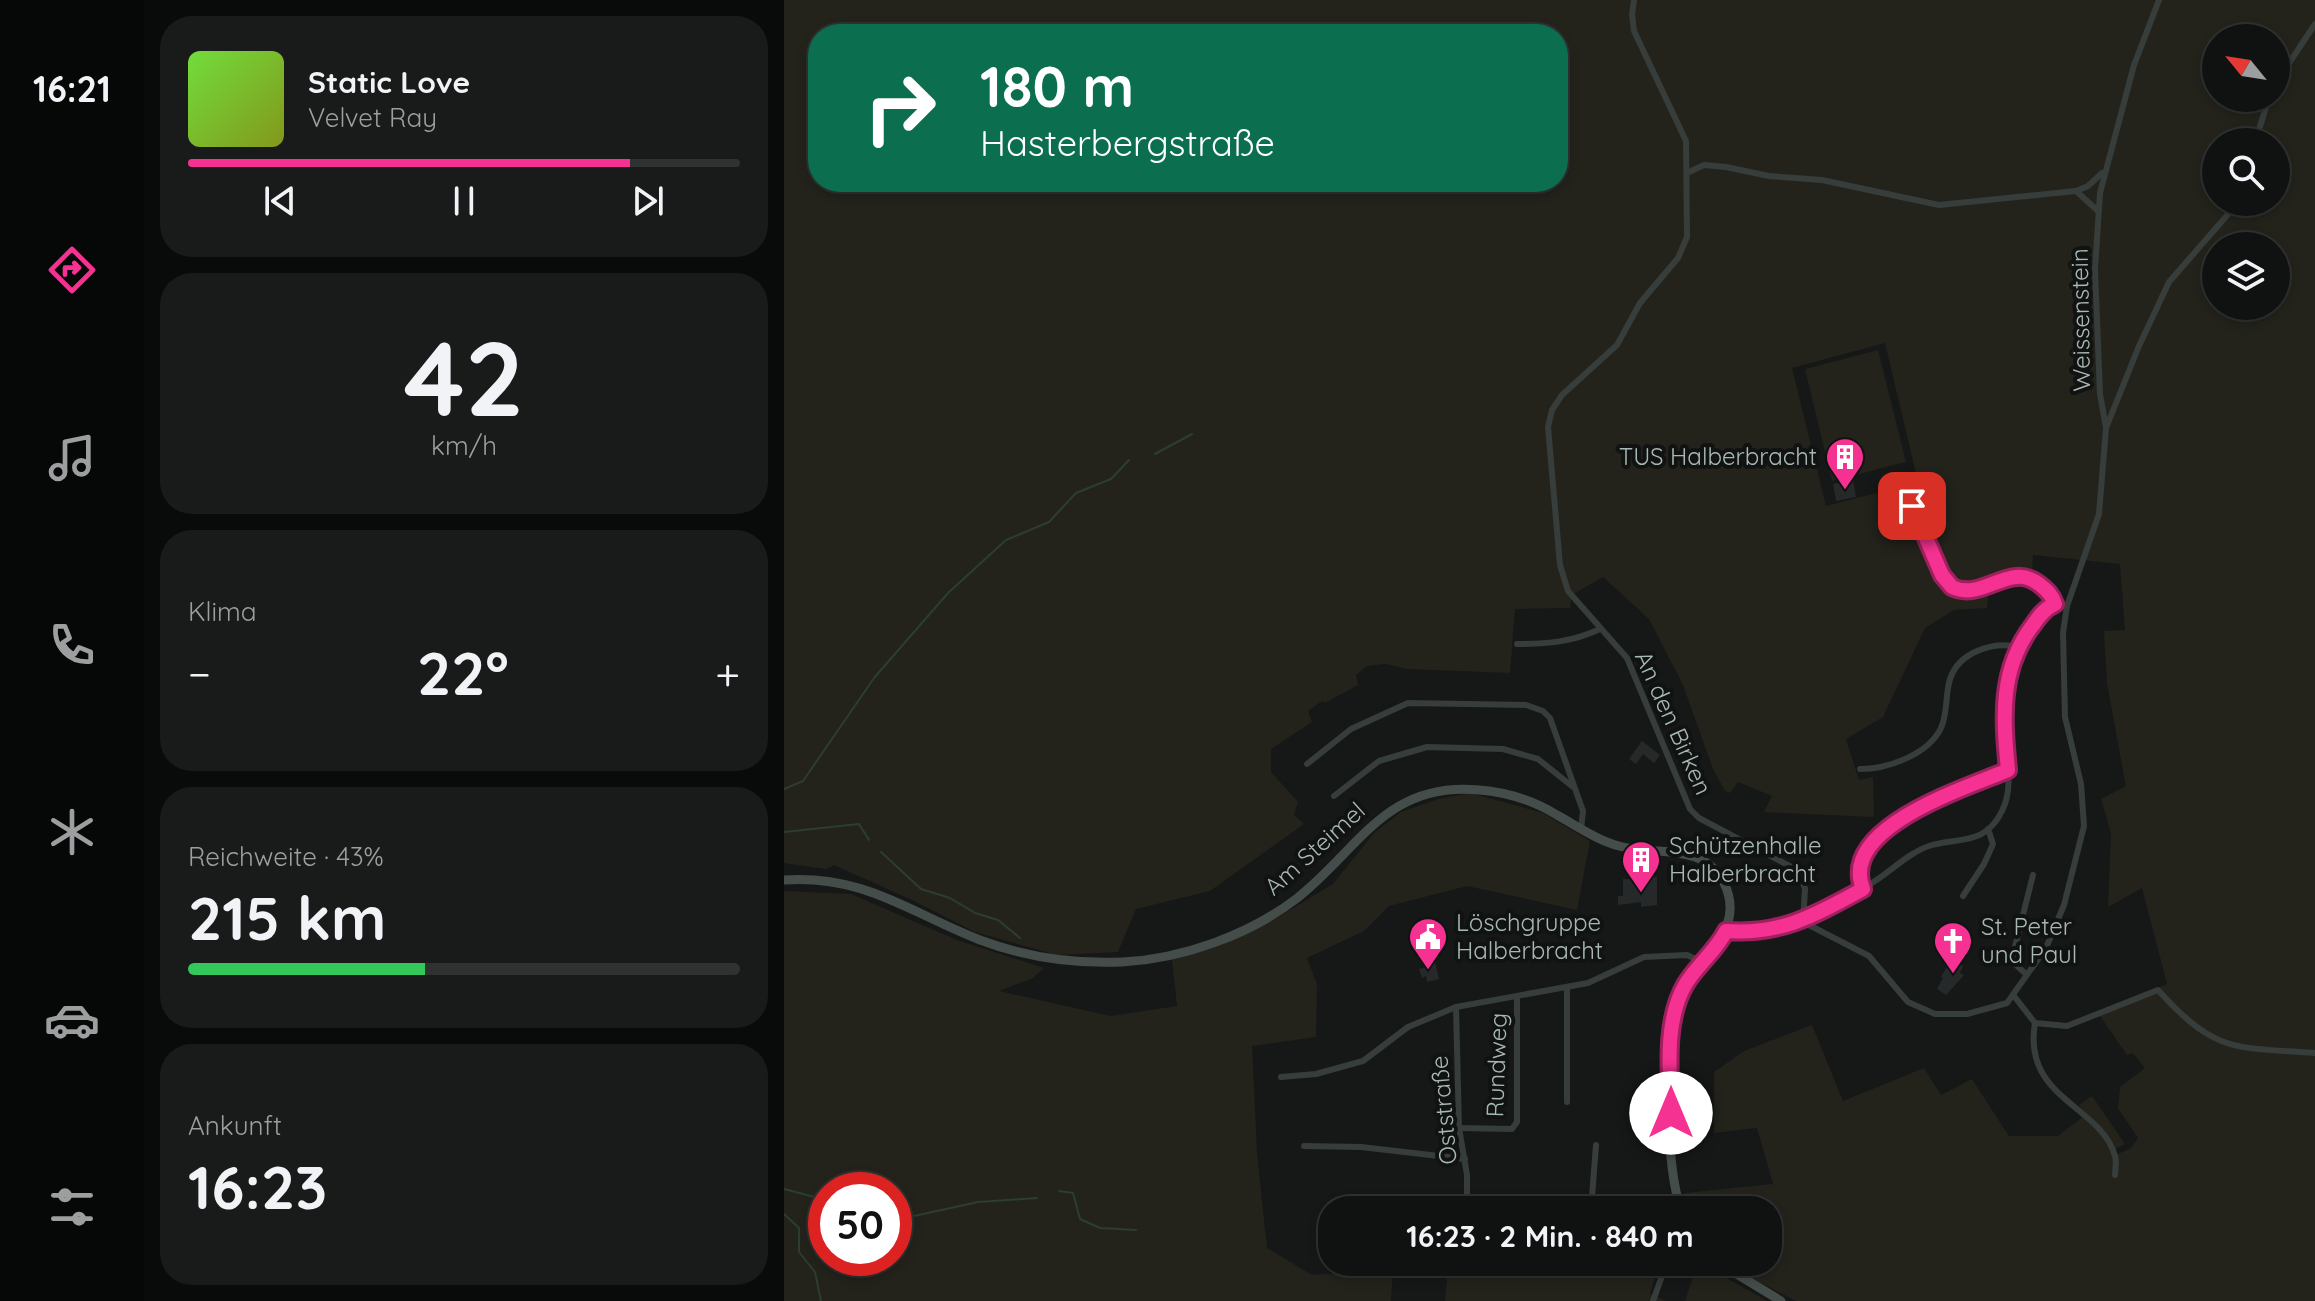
<!DOCTYPE html>
<html lang="de">
<meta charset="utf-8">
<style>
:root{--surface:#101212;--page:#191b1b;--text:#f1f3f6;--muted:#9c9e9f;--line:#303232;--accent:#f53191}
body{margin:0;font-family:Quicksand,sans-serif;background:var(--page);color:var(--text);height:100vh;display:flex;flex-direction:column;font-size:30px;white-space:nowrap}
*{box-sizing:border-box;margin:0}
p{font-size:26px;color:var(--muted)}
.icon{flex:none;width:44px;height:44px;fill:none;stroke:currentColor;stroke-width:2;stroke-linecap:round;stroke-linejoin:round}
.map{position:relative;flex:1;overflow:hidden}
.panel{display:flex;flex-direction:column;gap:16px;padding:16px;background:#090a0a;width:640px}
.panel>*{flex:none}
.guide{position:absolute;left:24px;top:24px;width:760px;height:168px;border-radius:32px;box-shadow:0 4px 12px #0003,0 0 0 2px var(--line);background:#0b6e4f;color:#fff;overflow:hidden}
.needle{width:52px;rotate:300deg}
.controls{position:absolute;left:1418px;top:24px;display:grid;gap:16px}
.controls a{display:grid;place-items:center;width:88px;height:88px;border-radius:50%;background:var(--surface);box-shadow:0 4px 12px #0003,0 0 0 2px var(--line);font-size:40px}
.speed{position:absolute;left:24px;top:1172px;display:flex;gap:16px;font-size:40px;font-weight:700;text-align:center}
.speed>*{display:grid;place-content:center;width:104px;height:104px;border-radius:50%;background:var(--surface);box-shadow:0 4px 12px #0003,0 0 0 2px var(--line);line-height:1}
.speed .limit{border:12px solid #d22;background:#fff;color:#111}
.pin{position:absolute;display:grid;place-items:center;width:68px;height:68px;color:#fff;margin:-34px;border-radius:16px;box-shadow:0 4px 12px #0006}
.me{position:absolute;width:88px;margin:-44px;rotate:0deg;stroke-linejoin:round;filter:drop-shadow(0 0 6px #0008)}
.turn{display:flex;align-items:center;gap:28px;height:168px;padding:0 40px;font-size:36px}
.turn .icon{width:104px;height:104px;stroke-width:2.5}
.turn b{display:block;font-size:56px;line-height:68px}
.big{font-size:60px;font-weight:800;line-height:1.1}
.panel .tile{flex:1;display:flex;flex-direction:column;justify-content:center;gap:12px;min-width:0;padding:0 28px;border-radius:32px;background:var(--page)}
.panel .dial{align-items:center;gap:0}
.dial b{font-size:104px;line-height:1}
.song{display:flex;align-items:center;gap:24px}
.cover{width:96px;height:96px;border-radius:12px;background:linear-gradient(135deg,hsl(100 70% 55%),hsl(70 70% 35%))}
.played{height:8px;border-radius:4px;background:linear-gradient(90deg,var(--accent) 80%,var(--line) 80%)}
.keys{display:flex;justify-content:space-around;direction:ltr}
.heat{display:flex;justify-content:space-between;align-items:center;font-size:44px;direction:ltr}
.charge{height:12px;border-radius:6px;background:linear-gradient(90deg,#34c759 43%,var(--line) 0)}
.trip{position:absolute;left:534px;top:1196px;width:464px;height:80px;border-radius:32px;background:var(--surface);box-shadow:0 4px 12px #0003,0 0 0 2px var(--line);font-weight:800;line-height:80px;text-align:center}
main{display:flex;flex:1;min-height:0}
.dock{display:flex;flex-direction:column;width:144px;justify-content:space-around;align-items:center;background:#060707;color:var(--muted)}
.dock .icon{width:56px;height:56px}
.dock .selected{color:var(--accent)}
.dock b{font-size:36px;color:var(--text)}
.map>svg:first-child{display:block}
.green{fill:#23231c;fill-rule:evenodd}
.lines{fill:none;stroke-linecap:round;stroke-linejoin:round}
.stream{stroke:#2c3d31;stroke-width:2}
.building{fill:#262929}
.street{stroke:#373d3b;stroke-width:6}
.secondary{stroke:#454d4a;stroke-width:9}
.route-casing{stroke:#9f205e;stroke-width:20}
.route{stroke:#f53191;stroke-width:14}
.labels{text-anchor:middle;stroke-width:8;stroke-linejoin:round;paint-order:stroke}
.street-label{font-size:24px;fill:#a8b9b1;stroke:#111313}
.poi-label{font-size:24px;fill:#a8b9b1;stroke:#111313;text-anchor:start}
</style>
<main>
<nav class="dock">
<b>16:21</b>
<svg class="icon selected" aria-label="directions" viewBox="0 0 24 24"><path d="M12 3l9 9-9 9-9-9zM9 14v-3h6M13 9l2 2-2 2"/></svg>
<svg class="icon" aria-label="music" viewBox="0 0 24 24"><path d="M9 18V5l10-2v13"/><circle cx="6" cy="18" r="3"/><circle cx="16" cy="16" r="3"/></svg>
<svg class="icon" aria-label="phone" viewBox="0 0 24 24"><path d="M5 4h4l2 5-3 2q2 4 5 5l2-3 5 2v4C11 20 4 13 5 4z"/></svg>
<svg class="icon" aria-label="climate" viewBox="0 0 24 24"><path d="M12 3v18M4 7l16 10M4 17L20 7"/></svg>
<svg class="icon" aria-label="car" viewBox="0 0 24 24"><path d="M5 17H2v-5l4-1 3-4h7l3 4 3 1v5h-3M9 17h6M6 11h13"/><circle cx="7" cy="17" r="2"/><circle cx="17" cy="17" r="2"/></svg>
<svg class="icon" aria-label="filters" viewBox="0 0 24 24"><path d="M4 7h16M4 17h16"/><circle cx="9" cy="7" r="2"/><circle cx="15" cy="17" r="2"/></svg>
</nav>
<section class="panel">
<div class="tile">
<div class="song"><i class="cover"></i><div><b>Static Love</b><p>Velvet Ray</p></div></div>
<div class="played"></div>
<div class="keys"><svg class="icon" aria-label="previous" viewBox="0 0 24 24"><path d="M18 5L8 12l10 7zM5 5v14"/></svg><svg class="icon" aria-label="pause" viewBox="0 0 24 24"><path d="M8 5v14M16 5v14"/></svg><svg class="icon" aria-label="next" viewBox="0 0 24 24"><path d="M6 5l10 7-10 7zM19 5v14"/></svg></div>
</div>
<div class="tile dial"><b>42</b><p>km/h</p></div>
<div class="tile"><p>Klima</p>
<div class="heat"><a>−</a><b class="big">22°</b><a>+</a></div>
</div>
<div class="tile"><p>Reichweite · 43%</p><b class="big">215 km</b><div class="charge"></div></div>
<div class="tile"><p>Ankunft</p><b class="big">16:23</b></div>
</section>
<div class="map">
<svg width="1531" height="1301" viewBox="0 0 1531 1301">
<rect width="100%" height="100%" fill="#161818"/>
<g class="green">
<path d="M0,0H1531V1301H1012L971,1280L947,1262H984V1210H908L901,1193L989,1184L973,1128L930,1133V1072L960,1051L1028,1025L1059,1101L1140,1068L1157,1095L1188,1079L1225,1136H1274L1301,1115L1295,1105L1308,1096L1341,1144L1331,1149L1334,1154L1347,1148L1354,1138L1334,1108L1336,1087L1361,1068L1349,1053L1343,1055L1316,1016L1383,984L1358,888L1324,907L1327,833L1317,799L1342,786L1323,684L1320,631L1341,630L1336,564L1249,555L1248,575L1226,571L1206,579L1203,608L1170,610L1141,628L1099,717L1062,739L1075,780L1089,777L1090,817L980,812L988,796L954,782L946,793L941,791L929,769L899,685L865,619L819,577L788,595L786,608L731,609L726,673L623,669L601,664L583,666L572,675L574,685L541,703L538,701L524,711L528,722L487,749V772L514,802L510,815L520,824L426,891L352,909L334,952L273,955L191,932L130,901L50,865L42,869L0,863ZM34,34H774V182H34ZM1432,38H1492V98H1432ZM1432,142H1492V202H1432ZM1432,246H1492V306H1432ZM1101,343L1140,507L1166,576L1167,593L1158,584L1131,529L1104,490L1042,506L1008,368Z"/>
<path d="M1094,350L1122,462L1048,481L1021,369Z"/>
<path d="M686,793L759,813L806,841L793,910L683,886L605,906L580,931L523,958L533,984L532,1037L468,1046L473,1153L483,1248L528,1275L609,1270L607,1301H0V891L67,894L173,940L260,968L249,978L215,991L327,1016L393,1006L388,959L435,946L491,919L549,884L590,833L617,812L654,799ZM42,1190H110V1258H42Z"/>
<path d="M914,1262L983,1301H901Z"/>
<path d="M871,1277L866,1294L882,1301H661L663,1278Z"/>
</g>
<g class="lines">
<g class="stream">
<path d="M371,454L408,434"/>
<path d="M0,789L19,781L90,678L164,593L222,540L265,522L292,493L327,479L345,460"/>
<path d="M0,832L75,824L85,840"/>
<path d="M97,852L137,889L166,898L191,913L214,920L236,938"/>
<path d="M0,1189L42,1200"/>
<path d="M275,1191L289,1193L296,1219L316,1228L352,1230"/>
<path d="M0,1214L15,1228V1252L31,1272L37,1301"/>
<path d="M110,1214L130,1216L194,1202L253,1198"/>
</g>
</g>
<g class="building">
<path d="M1069,480L1072,497L1052,501L1049,484Z"/>
<path d="M858,741L876,755L870,763L859,754L852,764L845,759Z"/>
<path d="M862,877H873V905L857,907V902L834,905V896H839V879L862,880Z"/>
<path d="M1170,954L1175,957L1172,962L1179,966L1176,973L1180,975L1162,995L1153,989L1159,978L1157,977Z"/>
<path d="M650,958L655,979L643,982L642,976L638,978L635,969L640,968L638,961Z"/>
</g>
<g class="lines">
<g class="street">
<path d="M850,0L848,14L850,31L902,141L903,237L894,258L856,303L833,345L778,395L768,410L764,427L776,565L784,591L843,658L906,809L915,818L1015,871L1021,889L1019,922"/>
<path d="M1492,83L1531,24"/>
<path d="M1471,142L1485,98"/>
<path d="M905,172L920,165L942,167L985,176L1038,180L1155,205L1292,191L1314,211"/>
<path d="M1292,191L1304,186L1318,173"/>
<path d="M1322,428L1316,394L1311,270L1316,193L1350,65L1375,0"/>
<path d="M1108,477L1128,506L1158,575L1168,587C1199,602 1225,561 1255,584C1263,590 1268,595 1271,604"/>
<path d="M733,644C764,644 788,642 816,629"/>
<path d="M523,764L567,729L624,703L742,705L759,711L766,718L799,811L797,829"/>
<path d="M1076,769C1103,769 1144,755 1157,728C1164,713 1161,695 1166,679C1175,652 1209,641 1234,647"/>
<path d="M550,796L595,761L643,747L719,749L754,759L789,787"/>
<path d="M1079,889C1055,826 1182,788 1224,770"/>
<path d="M1179,896L1200,864L1209,844L1204,829"/>
<path d="M1019,922L1085,956L1124,1002L1151,1014H1183L1223,1003L1262,948L1280,905L1300,826L1297,784L1281,717L1279,633L1283,606L1315,514L1322,428L1355,346L1385,282L1446,212L1451,202"/>
<path d="M942,931C999,936 1048,910 1094,879C1110,868 1127,852 1145,846C1175,837 1201,846 1218,811C1231,786 1221,754 1219,727C1218,694 1224,662 1242,634C1250,623 1258,609 1271,604L1283,606"/>
<path d="M1242,974L1230,963L1229,955L1249,875"/>
<path d="M1230,996L1251,1023L1283,1026L1374,990C1432,1054 1450,1047 1531,1053"/>
<path d="M672,1007L675,1128L683,1175V1210"/>
<path d="M1251,1023C1238,1099 1317,1105 1331,1156C1333,1161 1331,1169 1331,1175"/>
<path d="M497,1077L532,1074L579,1061L624,1027L672,1007L804,983L860,957L903,955L919,962"/>
<path d="M783,1102V987"/>
<path d="M675,1128L728,1129L733,1122V997"/>
<path d="M520,1146L577,1147L681,1159"/>
<path d="M807,1210L812,1145"/>
<path d="M869,1301L883,1262"/>
</g>
<g class="secondary">
<path d="M0,880C82,875 124,912 196,940C241,957 290,964 338,962C398,959 465,935 512,899C574,851 601,781 695,790C722,792 750,801 773,815C793,826 813,840 835,846C871,856 920,842 940,883C966,936 902,965 891,1011C880,1056 882,1166 897,1210"/>
<path d="M933,1262L997,1301"/>
</g>
</g>
<g class="lines">
<g class="route-casing">
<path id="route" d="M887,1113C886,1072 880,1022 901,985C913,965 932,951 942,931C998,935 1031,915 1079,889C1054,827 1183,788 1224,770C1219,718 1215,669 1249,625C1255,616 1261,608 1271,604C1268,595 1263,590 1255,584C1225,561 1199,602 1168,587L1158,575L1128,506"/>
</g>
<use href="#route" class="route"/>
</g>
<defs>
<g id="building-pin" transform="scale(2)"><path d="M0 17L-7.5 6A9.5 9.5 0 1 1 7.5 6Z" fill="#f53191" stroke="#111313"/><path d="M-4-6H4V6H1V3H-1V6H-4ZM-2.5-4.3h1.7v1.8h-1.7ZM.8-4.3h1.7v1.8H.8ZM-2.5-1h1.7V.8h-1.7ZM.8-1h1.7V.8H.8Z" fill="#fff"/></g>
<g id="civic-pin" transform="scale(2)"><path d="M0 17L-7.5 6A9.5 9.5 0 1 1 7.5 6Z" fill="#f53191" stroke="#111313"/><path d="M-.6-6.5H3V-4.5H.6V-3L4-1V1h2V6H-6V1h2V-1L-.6-3ZM-1.2 2.5V6h2.4V2.5Z" fill="#fff"/></g>
<g id="church-pin" transform="scale(2)"><path d="M0 17L-7.5 6A9.5 9.5 0 1 1 7.5 6Z" fill="#f53191" stroke="#111313"/><path d="M-1.2-6h2.4v3.5h3.3v2.4h-3.3V6h-2.4V-.1h-3.3v-2.4h3.3Z" fill="#fff"/></g>
</defs>
<g fill-rule="evenodd">
<use href="#building-pin" x="1061" y="457"/>
<use href="#building-pin" x="857" y="860"/>
<use href="#civic-pin" x="644" y="937"/>
<use href="#church-pin" x="1169" y="941"/>
</g>
<g class="labels">
<g class="street-label">
<text transform="translate(1297 320) rotate(-91)" y="8">Weissenstein</text>
<text transform="translate(889 723) rotate(66)" y="8">An den Birken</text>
<text transform="translate(531 849) rotate(-42)" y="8">Am Steimel</text>
<text transform="translate(713 1065) rotate(-88)" y="8">Rundweg</text>
<text transform="translate(660 1110) rotate(-95)" y="8">Oststraße</text>
</g>
<g class="poi-label">
<text x="1033" y="465" text-anchor="end">TUS Halberbracht</text>
<text x="885" y="854">Schützenhalle<tspan x="885" dy="28">Halberbracht</tspan></text>
<text x="672" y="931">Löschgruppe<tspan x="672" dy="28">Halberbracht</tspan></text>
<text x="1197" y="935">St. Peter<tspan x="1197" dy="28">und Paul</tspan></text>
</g>
</g>
</svg>
<div class="controls">
<a><svg class="needle" viewBox="-14 -14 28 28"><path d="M0-13l5 13h-10z" fill="#e53935"/><path d="M0 13l5-13h-10z" fill="#9c9e9f"/></svg></a>
<a><svg class="icon" aria-label="search" viewBox="0 0 24 24"><circle cx="10" cy="10" r="6"/><path d="M15 15l6 6"/></svg></a>
<a><svg class="icon" aria-label="layers" viewBox="0 0 24 24"><path d="M12 4l9 5-9 5-9-5zM3 14l9 5 9-5"/></svg></a>
</div>
<div class="speed"><div class="limit">50</div></div>
<div class="pin" style="left:1128px;top:506px;background:#d93025"><svg class="icon" aria-label="arrive" viewBox="0 0 24 24"><path d="M6 21V4h12l-3 4 3 4H6"/></svg></div>
<svg class="me" style="left:887px;top:1113px" viewBox="-20 -20 40 40"><circle r="19" fill="#fff"/><path d="M0-13L10 11 0 6-10 11z" fill="#f53191"/></svg>
<div class="trip">16:23 · 2 Min. · 840 m</div>
<div class="guide">
<div class="turn"><svg class="icon" aria-label="right" viewBox="0 0 24 24"><path d="M7 20v-9h11M14 6l5 5-5 5"/></svg><div><b>180 m</b>Hasterbergstraße</div></div>
</div>
</div>
</main>
